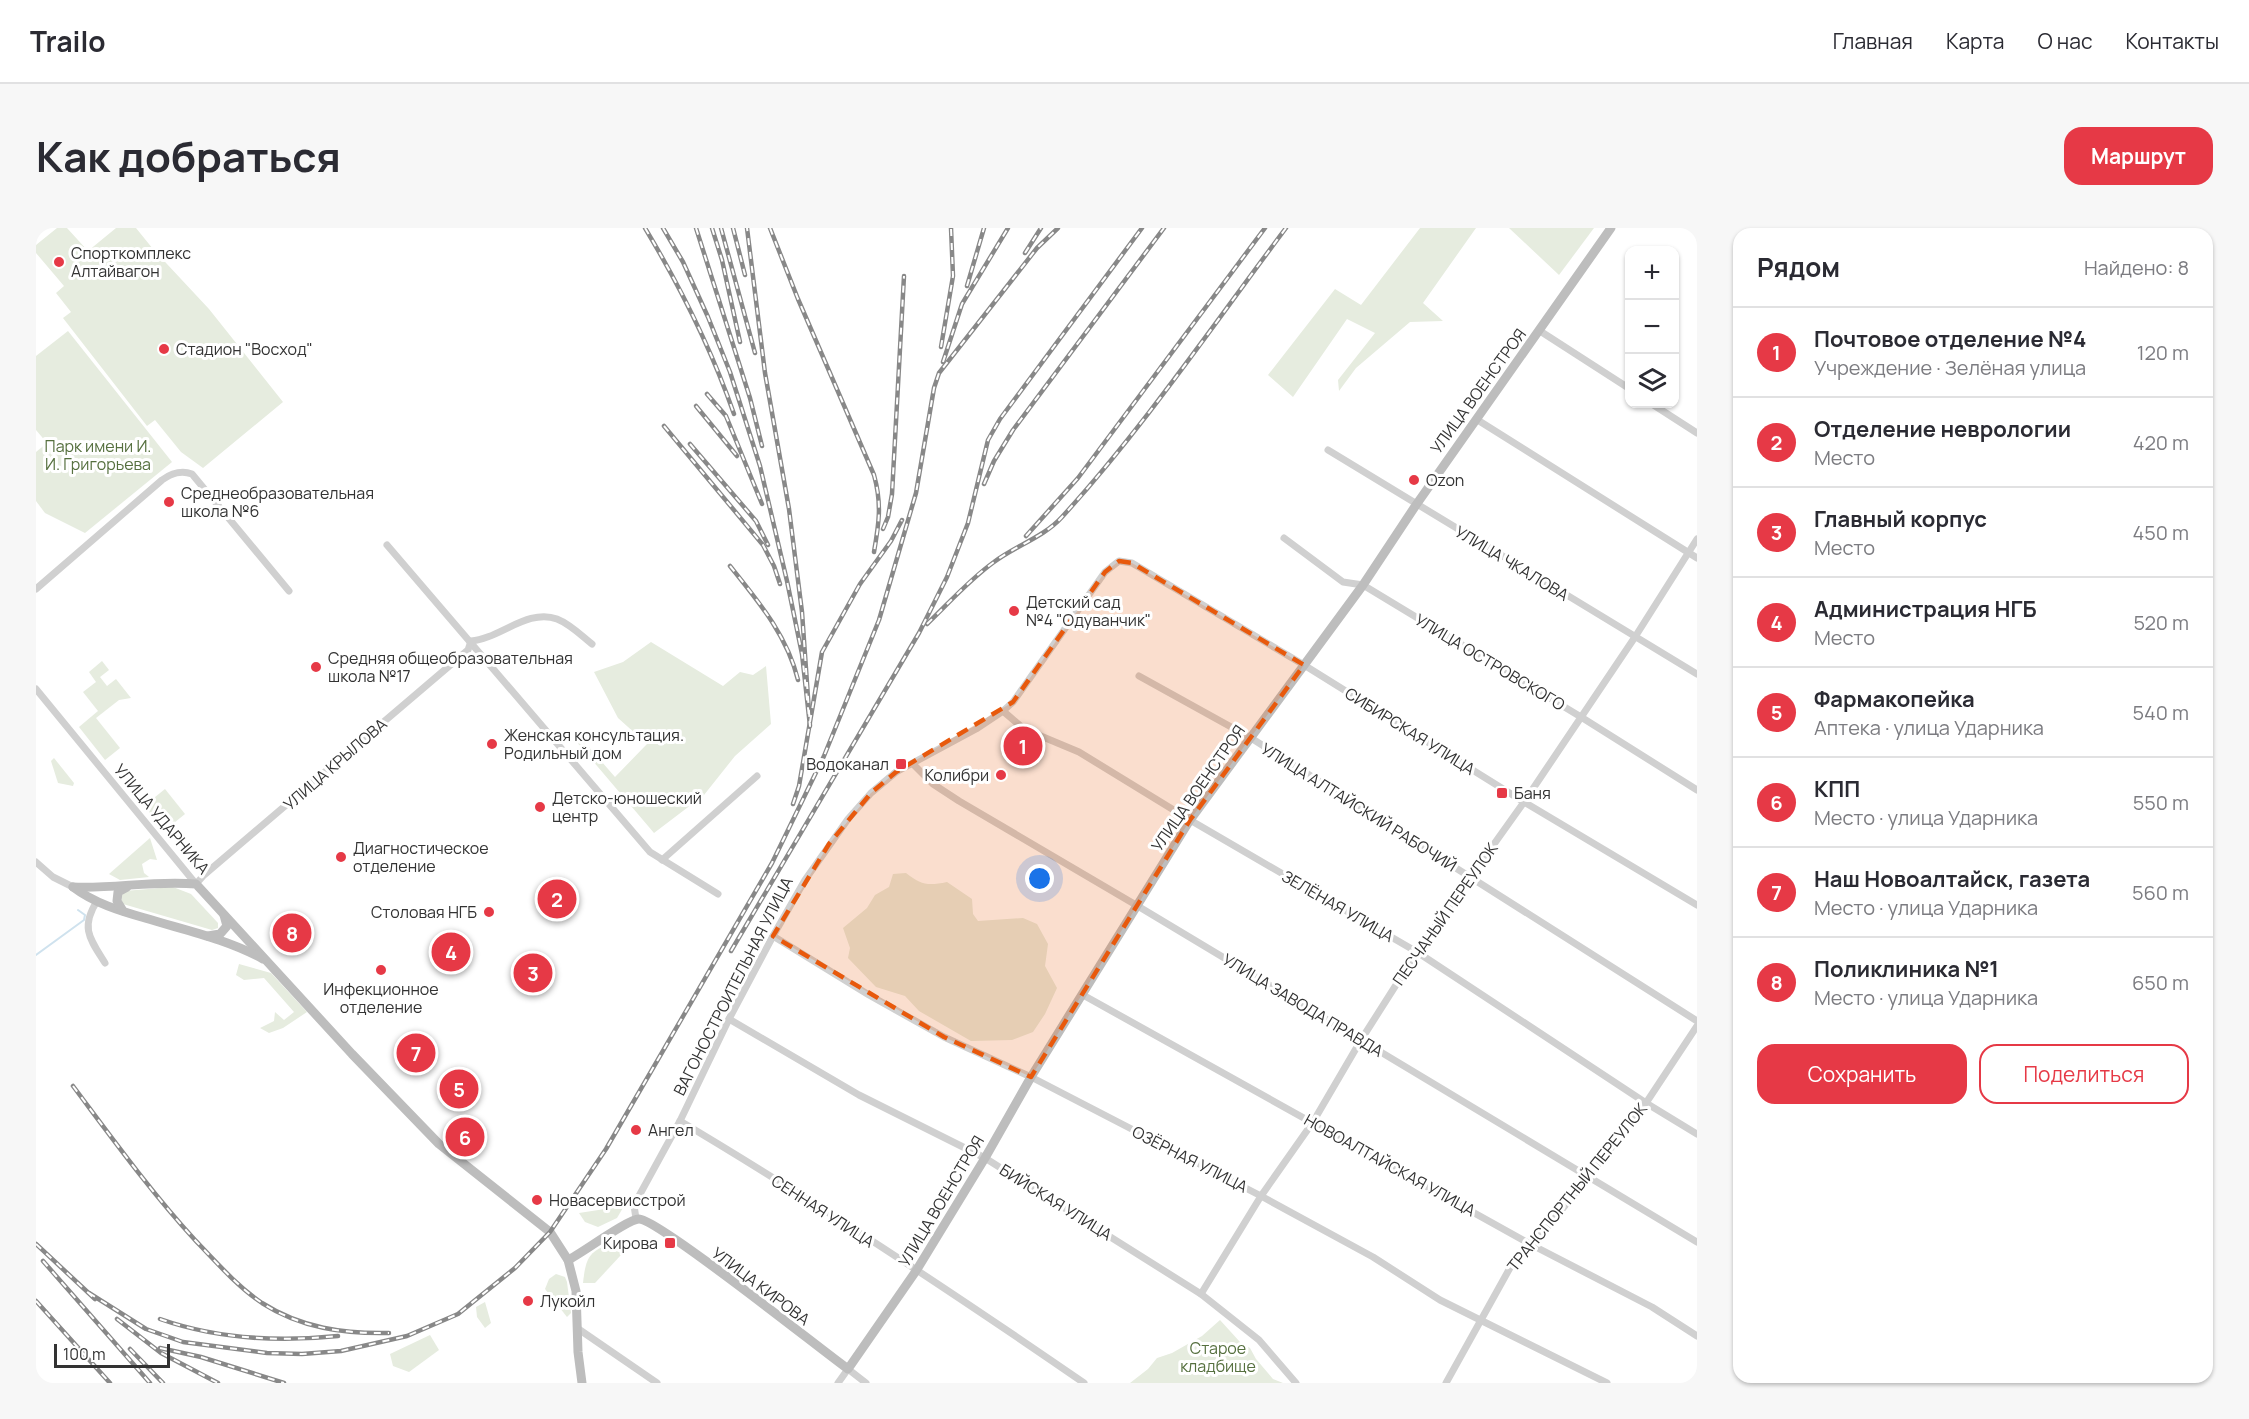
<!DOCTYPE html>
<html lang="ru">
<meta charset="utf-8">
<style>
:root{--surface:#fff;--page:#f7f7f7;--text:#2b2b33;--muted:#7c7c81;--line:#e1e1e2;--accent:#e63946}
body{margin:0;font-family:Manrope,sans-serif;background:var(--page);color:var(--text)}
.controls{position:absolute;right:18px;top:18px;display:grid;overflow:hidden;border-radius:12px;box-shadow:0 2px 4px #0004}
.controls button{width:54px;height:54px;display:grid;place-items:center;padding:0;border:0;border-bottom:2px solid var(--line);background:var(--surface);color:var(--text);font:30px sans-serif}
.scale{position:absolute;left:18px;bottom:15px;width:116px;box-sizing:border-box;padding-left:6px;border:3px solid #333;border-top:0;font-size:16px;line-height:21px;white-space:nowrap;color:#333;-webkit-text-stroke:4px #fff;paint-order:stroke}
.you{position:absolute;left:1004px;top:651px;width:21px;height:21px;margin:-15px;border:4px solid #fff;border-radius:50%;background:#1a73e8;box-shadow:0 0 0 9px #1a73e833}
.badge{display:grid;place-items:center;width:39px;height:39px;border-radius:50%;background:var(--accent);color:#fff;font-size:20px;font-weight:700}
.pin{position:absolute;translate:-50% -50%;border:3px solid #fff;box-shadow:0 2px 6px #0006}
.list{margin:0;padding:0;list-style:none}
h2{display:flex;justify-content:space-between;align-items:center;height:78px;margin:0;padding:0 24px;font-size:26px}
h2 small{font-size:20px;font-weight:400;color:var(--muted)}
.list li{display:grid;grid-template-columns:39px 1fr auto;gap:18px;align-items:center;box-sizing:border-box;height:90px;padding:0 24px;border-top:2px solid var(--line)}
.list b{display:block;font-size:22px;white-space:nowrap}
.list p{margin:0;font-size:20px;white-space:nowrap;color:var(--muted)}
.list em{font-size:20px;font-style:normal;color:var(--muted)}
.actions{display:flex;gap:12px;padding:18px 24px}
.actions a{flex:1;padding:14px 0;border:2px solid var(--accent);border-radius:18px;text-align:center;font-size:21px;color:var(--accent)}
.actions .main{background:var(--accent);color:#fff}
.icon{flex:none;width:33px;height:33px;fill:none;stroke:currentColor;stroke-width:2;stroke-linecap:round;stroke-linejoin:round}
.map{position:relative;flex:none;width:1661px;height:1155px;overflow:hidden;border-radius:18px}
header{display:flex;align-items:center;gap:36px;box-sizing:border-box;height:84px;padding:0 30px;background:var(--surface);border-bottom:2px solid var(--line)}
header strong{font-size:28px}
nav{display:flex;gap:33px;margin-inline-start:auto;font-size:21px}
.intro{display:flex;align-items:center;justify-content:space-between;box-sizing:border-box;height:144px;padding:0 36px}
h1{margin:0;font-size:42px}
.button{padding:15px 27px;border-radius:18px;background:var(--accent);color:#fff;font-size:21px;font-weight:700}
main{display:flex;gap:36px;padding:0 36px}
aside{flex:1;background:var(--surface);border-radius:18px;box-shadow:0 2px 4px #0004}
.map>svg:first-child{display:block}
</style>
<header>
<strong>Trailo</strong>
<nav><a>Главная</a><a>Карта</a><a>О нас</a><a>Контакты</a></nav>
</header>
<div class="intro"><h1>Как добраться</h1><a class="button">Маршрут</a></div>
<main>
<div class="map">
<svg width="1661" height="1155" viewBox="0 0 1661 1155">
<rect width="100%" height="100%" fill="#fff"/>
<!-- green -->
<g fill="#e6ecdf">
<path d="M21 0H31L52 23 80 0H100L117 21 173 81 247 174 167 240 145 224 119 192 111 198 27 90 35 84 20 65 28 58 0 25V17Z"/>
<path d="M1384 0H1440L1387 75 1407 93 1374 94 1320 140 1303 163 1302 152 1339 105 1311 91 1257 169 1232 147 1299 61 1325 77Z"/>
<path d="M1473 0H1558L1523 47Z"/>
<path d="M32 103 136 234 49 305 9 285 0 273V224L11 215 0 202V128Z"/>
<path d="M615 414 687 458 704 444 717 447 730 438 735 496 699 528 668 567 618 605 539 512 545 510 579 549 611 516 582 490 558 444 587 434Z"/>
<path d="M66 433 73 442 64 449 71 458 80 451 95 470 83 472 60 490 84 520 69 532 43 499 62 483 47 464 60 454 53 444Z"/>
<path d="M18 530 38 555 37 558 22 555 15 533Z"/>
<path d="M129 561 149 586 128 603 108 578Z"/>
<path d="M114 610 121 632 114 631 106 636 108 645 113 649 84 652 73 646Z"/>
<path d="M870 645C885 657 892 658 911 654L936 671 937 686 942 693 987 690 1001 696 1012 716 1009 738 1021 760 1009 786 997 804 976 812 935 813 883 783 869 768 840 759 812 730 814 720 807 700 831 680 839 667 853 659 857 646Z"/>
<path d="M137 659 155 666 182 695V700L176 702 87 676 85 669 88 663Z"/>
<path d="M203 736 235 745 271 784 247 800 233 805 224 800 238 793 239 784 248 792 258 784 228 750 208 752 200 747Z"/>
<path d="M588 978 581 990 562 999 549 994 543 985Z"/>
<path d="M579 1014 585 1027 559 1055H547C550 1028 553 1023 579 1014Z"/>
<path d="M520 1046 529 1049 531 1054 535 1085 531 1089 509 1061 513 1051Z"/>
<path d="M449 1074 455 1095 449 1100 441 1089 440 1079Z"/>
<path d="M1184 1092 1204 1114 1214 1120 1220 1131 1237 1151 1247 1155H1094L1112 1141 1121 1130 1136 1125 1166 1108Z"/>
<path d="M394 1107 403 1122 373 1144 357 1138 354 1126Z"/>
</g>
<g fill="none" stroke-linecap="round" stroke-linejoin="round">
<!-- stream -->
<path stroke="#cfe2ee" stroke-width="2" d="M0 727 48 692 49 687 42 682"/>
<!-- street -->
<g stroke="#d0d0d0" stroke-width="7">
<path d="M1504 103 1594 161"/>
<path d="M1616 176 1661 205"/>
<path d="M1440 191 1661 330"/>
<path d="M1292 222 1661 446"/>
<path d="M1248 310 1307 354 1327 357 1545 489 1661 562"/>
<path d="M351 317 614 624 682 666"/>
<path d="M0 361 126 252C136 245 145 242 156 246L253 363"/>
<path d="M1103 448 1215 510 1661 793"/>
<path d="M0 461 160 656 168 647 432 422 435 413C463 411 492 380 521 391 534 396 546 408 556 416"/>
<path d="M967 483 988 501 1043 524 1154 592 1381 724 1610 875 1661 906"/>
<path d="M877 536 897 556 923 573 1100 677 1661 1014"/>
<path d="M626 632 721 548"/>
<path d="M0 634 17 649 37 659"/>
<path d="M61 673C44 700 54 711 69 735"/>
<path d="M737 708 833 767 908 809 995 849 1225 968 1337 1029 1404 1072 1571 1155"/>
<path d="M1047 767 1494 1016 1616 1079 1661 1108"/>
<path d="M693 791 823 867 949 930 1165 1066 1223 1112 1260 1155"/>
<path d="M644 893C782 975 916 1064 1048 1155"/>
<path d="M600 991 598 977 644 893 693 791 737 708 769 652 812 591 835 565 860 544 940 501 967 483 977 474 1069 344 1083 333 1096 335 1268 437 1488 574 1661 677"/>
<path d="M1165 1066 1225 968 1277 894 1325 812 1381 724 1488 574 1599 409 1661 311"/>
<path d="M541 1100 621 1155"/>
<path d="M802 1155 812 1141 830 1155"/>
<path d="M1410 1155 1475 1038 1494 1016 1506 1006 1553 948 1610 875 1661 798"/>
</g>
<!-- secondary -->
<g stroke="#bdbdbd" stroke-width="9">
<path d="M37 659C78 661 119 652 160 656L316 826 403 916 514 1004 532 1032 540 1063 542 1124 546 1155"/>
<path d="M37 659C58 675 84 683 109 690 148 702 191 711 227 731"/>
<path d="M87 683 81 673 82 664 91 659"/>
<path d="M172 708 184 706 191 698 188 687"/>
<path d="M532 1032C546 1025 592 991 603 991 622 991 784 1121 812 1141L880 1043 949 930 995 849 1154 592 1327 357 1380 277 1575 0"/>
</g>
<!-- rail casing -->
<g stroke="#888" stroke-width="4.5">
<g id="rail">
<path d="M609 0C645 60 675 120 698 186"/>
<path d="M627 0 647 34 672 89 694 144 724 238 751 353 766 426 774 498 766 384 753 281 729 145 711 0"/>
<path d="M660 0 714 170 726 218"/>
<path d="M676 0 686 32 704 114"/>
<path d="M685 0 719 125"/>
<path d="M697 0 709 47"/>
<path d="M734 0 762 71 838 247C846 276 843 295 838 324"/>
<path d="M989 25 1005 0"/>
<path d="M931 58 948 0"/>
<path d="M905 119 917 48 915 0"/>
<path d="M907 134 926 76 972 0"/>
<path d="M671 166 690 188 726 276"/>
<path d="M660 178 701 228"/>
<path d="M628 198 727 317 738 338 744 356"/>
<path d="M654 216 720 293 732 317"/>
<path d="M948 256 958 233 977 202 1128 0"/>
<path d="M847 301 852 289 856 266 868 48"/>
<path d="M990 308 1042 250 1229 0"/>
<path d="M694 338C722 373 751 407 762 452"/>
<path d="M891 396C913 375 933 352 958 334 979 318 1008 309 1026 289 1108 199 1177 97 1250 0"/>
<path d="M757 576 763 558 786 424 824 356 855 313 866 292"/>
<path d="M695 723 883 405 911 349 932 295 952 212 964 191 1106 0"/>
<path d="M37 858C76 910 115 964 159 1012 180 1034 201 1058 226 1075 265 1100 308 1106 353 1105"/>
<path d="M0 1016 59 1071"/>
<path d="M7 1033 114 1155"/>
<path d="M53 1065 110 1101 147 1114 231 1125 266 1126 305 1123 371 1108 422 1086 479 1040 514 1004 570 921 736 635 788 528 843 392 880 265 898 160 903 145 1001 20 1022 0"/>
<path d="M0 1073 74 1155"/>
<path d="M81 1091 125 1125 182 1155"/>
<path d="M124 1091C181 1111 243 1114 302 1108"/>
<path d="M124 1120 165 1129 248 1155"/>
<path d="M94 1121 127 1155"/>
</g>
</g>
<!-- rail -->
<use href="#rail" stroke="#fff" stroke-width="2" stroke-dasharray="7" stroke-linecap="butt"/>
</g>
<!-- marked area -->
<path fill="#e8590c" fill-opacity="0.2" stroke="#e8590c" stroke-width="4.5" stroke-dasharray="12 8" stroke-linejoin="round" d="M1083 333 1096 335 1268 437 1154 592 995 849 908 809 737 708 793 616 835 565 860 544 977 474 1069 344Z"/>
<!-- markers -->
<g fill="#e63946" stroke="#fff" stroke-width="2">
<circle cx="23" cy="34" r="6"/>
<circle cx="128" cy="121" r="6"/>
<circle cx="1378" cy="252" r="6"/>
<circle cx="133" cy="274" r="6"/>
<circle cx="978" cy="383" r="6"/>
<circle cx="280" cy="439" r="6"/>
<circle cx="456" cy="516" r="6"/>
<rect x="859" y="530" width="12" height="12" rx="3"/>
<circle cx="965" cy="547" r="6"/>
<rect x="1460" y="559" width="12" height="12" rx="3"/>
<circle cx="504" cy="579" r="6"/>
<circle cx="305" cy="629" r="6"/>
<circle cx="453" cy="684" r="6"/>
<circle cx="345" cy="742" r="6"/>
<circle cx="600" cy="902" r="6"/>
<circle cx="501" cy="972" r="6"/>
<rect x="628" y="1009" width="12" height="12" rx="3"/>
<circle cx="492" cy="1073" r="6"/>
</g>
<g text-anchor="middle" stroke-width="6" stroke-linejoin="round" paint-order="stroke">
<!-- poi labels -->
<g font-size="16" fill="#333" stroke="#fff" text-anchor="start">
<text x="35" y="31">Спорткомплекс<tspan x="35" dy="18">Алтайвагон</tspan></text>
<text x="140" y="127">Стадион "Восход"</text>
<text x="1390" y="258">Ozon</text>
<text x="145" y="271">Среднеобразовательная<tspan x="145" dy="18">школа №6</tspan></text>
<text x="990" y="380">Детский сад<tspan x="990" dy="18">№4 "Одуванчик"</tspan></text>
<text x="292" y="436">Средняя общеобразовательная<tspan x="292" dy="18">школа №17</tspan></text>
<text x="468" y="513">Женская консультация.<tspan x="468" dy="18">Родильный дом</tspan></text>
<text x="853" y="542" text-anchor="end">Водоканал</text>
<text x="953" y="553" text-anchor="end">Колибри</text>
<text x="1478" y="571">Баня</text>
<text x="516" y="576">Детско-юношеский<tspan x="516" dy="18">центр</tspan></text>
<text x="317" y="626">Диагностическое<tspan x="317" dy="18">отделение</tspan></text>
<text x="441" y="690" text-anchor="end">Столовая НГБ</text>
<text x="345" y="767" text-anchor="middle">Инфекционное<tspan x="345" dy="18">отделение</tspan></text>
<text x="612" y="908">Ангел</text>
<text x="513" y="978">Новасервисстрой</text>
<text x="622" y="1021" text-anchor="end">Кирова</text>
<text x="504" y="1079">Лукойл</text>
</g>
<!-- street labels -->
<g font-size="16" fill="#333" stroke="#fff">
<text transform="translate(1442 163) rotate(-54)" y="6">УЛИЦА ВОЕНСТРОЯ</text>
<text transform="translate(1476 335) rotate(31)" y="6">УЛИЦА ЧКАЛОВА</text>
<text transform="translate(1454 434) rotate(31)" y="6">УЛИЦА ОСТРОВСКОГО</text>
<text transform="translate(1374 503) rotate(32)" y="6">СИБИРСКАЯ УЛИЦА</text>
<text transform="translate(299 536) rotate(-41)" y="6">УЛИЦА КРЫЛОВА</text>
<text transform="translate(1162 560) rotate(-55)" y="6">УЛИЦА ВОЕНСТРОЯ</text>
<text transform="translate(1323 579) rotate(32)" y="6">УЛИЦА АЛТАЙСКИЙ РАБОЧИЙ</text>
<text transform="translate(126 591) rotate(50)" y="6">УЛИЦА УДАРНИКА</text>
<text transform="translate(1302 678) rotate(30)" y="6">ЗЕЛЁНАЯ УЛИЦА</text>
<text transform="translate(1409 686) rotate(-55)" y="6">ПЕСЧАНЫЙ ПЕРЕУЛОК</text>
<text transform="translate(697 758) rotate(-63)" y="6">ВАГОНОСТРОИТЕЛЬНАЯ УЛИЦА</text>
<text transform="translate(1267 777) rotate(31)" y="6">УЛИЦА ЗАВОДА ПРАВДА</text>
<text transform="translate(1154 931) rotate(27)" y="6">ОЗЁРНАЯ УЛИЦА</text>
<text transform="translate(1354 937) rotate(29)" y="6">НОВОАЛТАЙСКАЯ УЛИЦА</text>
<text transform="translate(1541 959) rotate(-51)" y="6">ТРАНСПОРТНЫЙ ПЕРЕУЛОК</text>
<text transform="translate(905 973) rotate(-59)" y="6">УЛИЦА ВОЕНСТРОЯ</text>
<text transform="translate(1020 974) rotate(32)" y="6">БИЙСКАЯ УЛИЦА</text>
<text transform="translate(787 983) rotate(33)" y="6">СЕННАЯ УЛИЦА</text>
<text transform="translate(725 1058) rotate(37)" y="6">УЛИЦА КИРОВА</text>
</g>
<!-- park labels -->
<g font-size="16" fill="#56703f" stroke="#fff">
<text x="62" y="224">Парк имени И.<tspan x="62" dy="18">И. Григорьева</tspan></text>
<text x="1182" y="1126">Старое<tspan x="1182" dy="18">кладбище</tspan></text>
</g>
</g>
</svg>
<div class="controls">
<button>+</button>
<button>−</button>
<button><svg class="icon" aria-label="layers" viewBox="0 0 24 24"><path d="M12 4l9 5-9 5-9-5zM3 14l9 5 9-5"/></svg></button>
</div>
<div class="scale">100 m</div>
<div class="you"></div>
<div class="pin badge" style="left:987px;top:518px">1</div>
<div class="pin badge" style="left:521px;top:671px">2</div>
<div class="pin badge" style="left:497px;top:745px">3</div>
<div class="pin badge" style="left:415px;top:724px">4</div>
<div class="pin badge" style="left:423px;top:861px">5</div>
<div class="pin badge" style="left:429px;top:909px">6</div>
<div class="pin badge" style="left:380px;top:825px">7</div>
<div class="pin badge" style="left:256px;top:705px">8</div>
</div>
<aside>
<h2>Рядом<small>Найдено: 8</small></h2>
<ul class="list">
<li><span class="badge">1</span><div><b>Почтовое отделение №4</b><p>Учреждение · Зелёная улица</p></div><em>120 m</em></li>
<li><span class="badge">2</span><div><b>Отделение неврологии</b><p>Место</p></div><em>420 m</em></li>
<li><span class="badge">3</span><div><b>Главный корпус</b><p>Место</p></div><em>450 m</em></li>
<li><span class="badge">4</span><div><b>Администрация НГБ</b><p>Место</p></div><em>520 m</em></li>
<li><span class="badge">5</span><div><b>Фармакопейка</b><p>Аптека · улица Ударника</p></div><em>540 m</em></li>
<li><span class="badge">6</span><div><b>КПП</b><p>Место · улица Ударника</p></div><em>550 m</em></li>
<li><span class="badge">7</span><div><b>Наш Новоалтайск, газета</b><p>Место · улица Ударника</p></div><em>560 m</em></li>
<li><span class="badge">8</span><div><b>Поликлиника №1</b><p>Место · улица Ударника</p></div><em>650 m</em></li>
</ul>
<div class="actions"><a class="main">Сохранить</a><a>Поделиться</a></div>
</aside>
</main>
